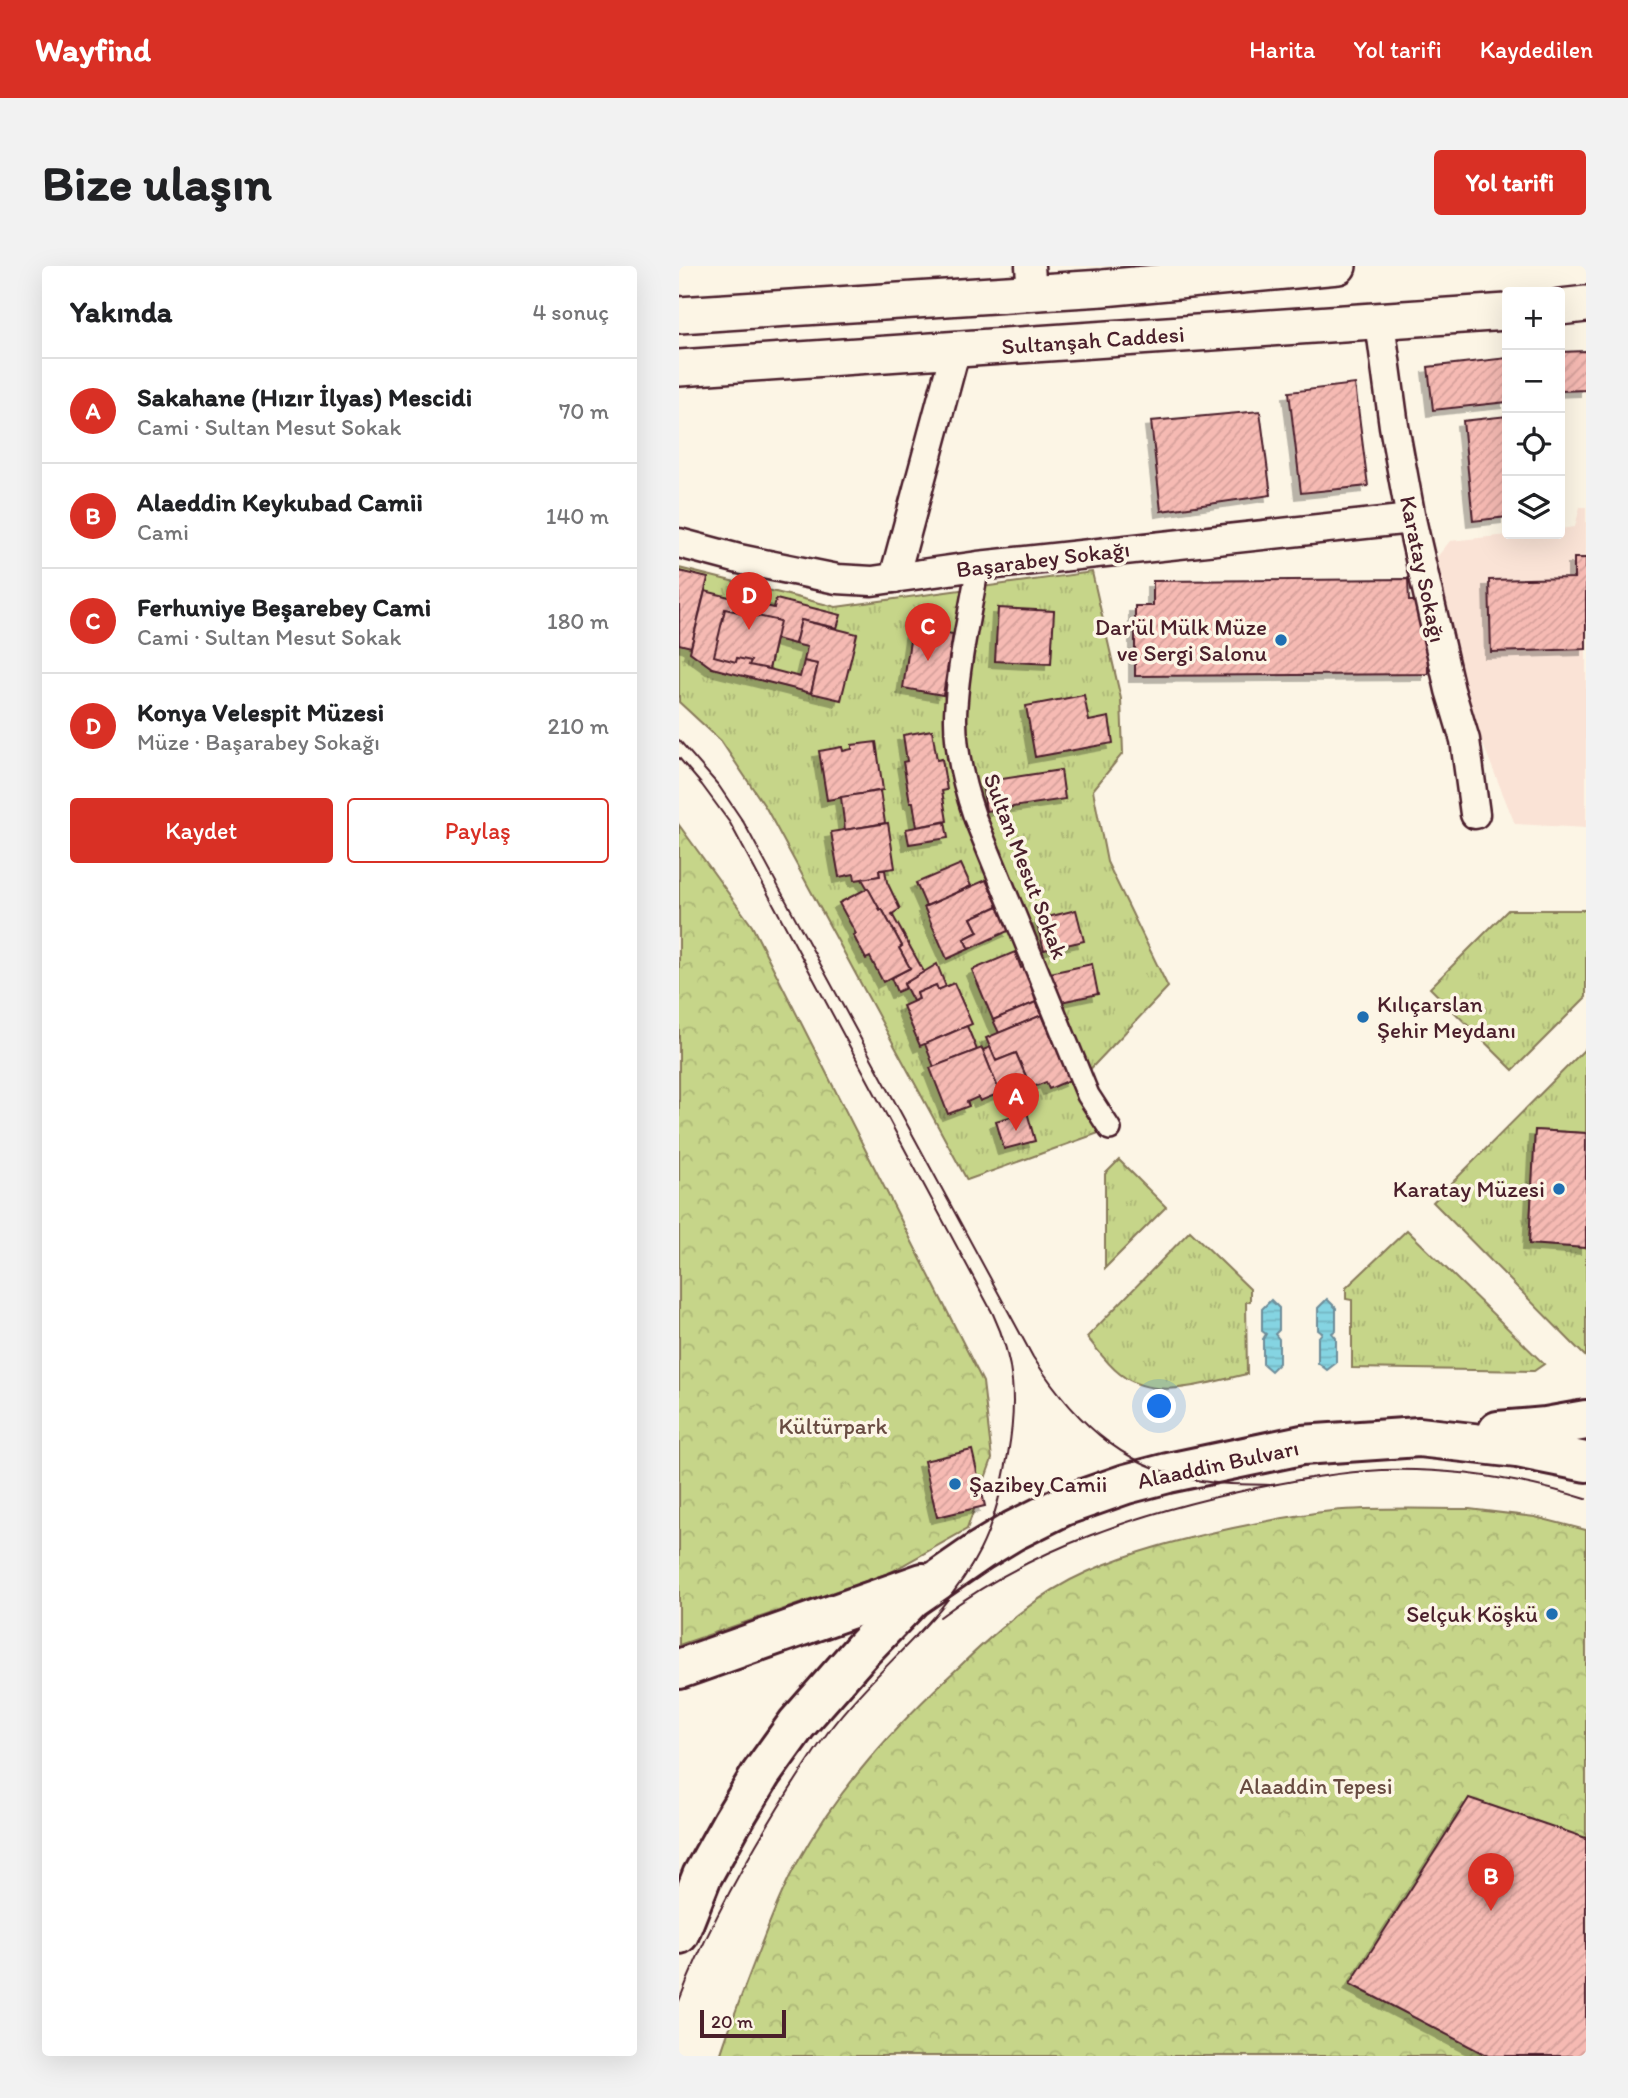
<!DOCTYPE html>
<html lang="tr">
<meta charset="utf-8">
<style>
:root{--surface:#fff;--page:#f2f2f2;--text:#202124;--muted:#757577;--line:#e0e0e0;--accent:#d93025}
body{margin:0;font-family:Itim,sans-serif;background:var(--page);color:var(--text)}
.controls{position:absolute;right:21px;top:21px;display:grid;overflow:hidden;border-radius:7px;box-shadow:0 7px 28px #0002}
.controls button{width:63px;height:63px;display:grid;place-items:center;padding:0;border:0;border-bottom:2px solid var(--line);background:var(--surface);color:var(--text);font:35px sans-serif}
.scale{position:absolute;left:21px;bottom:18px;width:86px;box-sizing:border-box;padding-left:7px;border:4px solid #4a1f2b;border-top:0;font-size:19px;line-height:24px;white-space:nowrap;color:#4a1f2b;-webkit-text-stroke:5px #fcf5e5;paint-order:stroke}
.you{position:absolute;left:481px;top:1141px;width:24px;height:24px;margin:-18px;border:5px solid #fff;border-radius:50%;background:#1a73e8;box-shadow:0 0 0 10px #1a73e833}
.badge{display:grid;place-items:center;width:46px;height:46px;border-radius:50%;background:var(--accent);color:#fff;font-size:23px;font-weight:700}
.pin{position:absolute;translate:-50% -58px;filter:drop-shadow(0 2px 4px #0008)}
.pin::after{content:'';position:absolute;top:37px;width:24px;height:21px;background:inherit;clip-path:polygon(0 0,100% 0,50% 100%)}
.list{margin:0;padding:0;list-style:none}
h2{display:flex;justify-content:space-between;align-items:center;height:91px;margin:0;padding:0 28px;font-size:30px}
h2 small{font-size:23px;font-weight:400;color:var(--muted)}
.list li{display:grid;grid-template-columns:46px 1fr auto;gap:21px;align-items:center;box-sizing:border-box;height:105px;padding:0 28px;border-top:2px solid var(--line)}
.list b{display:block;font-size:26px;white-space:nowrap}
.list p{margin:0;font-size:23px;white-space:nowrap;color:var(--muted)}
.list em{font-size:23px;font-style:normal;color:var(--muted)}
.actions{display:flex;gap:14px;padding:21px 28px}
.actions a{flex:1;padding:16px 0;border:2px solid var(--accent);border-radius:7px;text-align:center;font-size:24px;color:var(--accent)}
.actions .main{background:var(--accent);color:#fff}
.icon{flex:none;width:38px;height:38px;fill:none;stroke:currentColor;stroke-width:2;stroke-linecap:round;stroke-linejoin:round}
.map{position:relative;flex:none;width:907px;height:1790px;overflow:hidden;border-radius:7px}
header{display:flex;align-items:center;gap:42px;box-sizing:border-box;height:98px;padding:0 35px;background:var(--accent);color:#fff}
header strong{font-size:33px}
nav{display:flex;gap:38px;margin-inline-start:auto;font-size:24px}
.intro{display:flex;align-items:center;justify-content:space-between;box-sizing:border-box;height:168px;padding:0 42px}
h1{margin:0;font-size:49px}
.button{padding:18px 32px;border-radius:7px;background:var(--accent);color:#fff;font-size:24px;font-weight:700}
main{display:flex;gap:42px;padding:0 42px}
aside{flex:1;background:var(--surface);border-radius:7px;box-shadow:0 7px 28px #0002}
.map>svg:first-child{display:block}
</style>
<header>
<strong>Wayfind</strong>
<nav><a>Harita</a><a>Yol tarifi</a><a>Kaydedilen</a></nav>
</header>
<div class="intro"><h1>Bize ulaşın</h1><a class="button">Yol tarifi</a></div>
<main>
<aside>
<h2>Yakında<small>4 sonuç</small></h2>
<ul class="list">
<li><span class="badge">A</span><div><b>Sakahane (Hızır İlyas) Mescidi</b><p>Cami · Sultan Mesut Sokak</p></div><em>70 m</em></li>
<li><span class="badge">B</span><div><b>Alaeddin Keykubad Camii</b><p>Cami</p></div><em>140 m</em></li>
<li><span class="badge">C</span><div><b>Ferhuniye Beşarebey Cami</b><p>Cami · Sultan Mesut Sokak</p></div><em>180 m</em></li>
<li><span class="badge">D</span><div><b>Konya Velespit Müzesi</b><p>Müze · Başarabey Sokağı</p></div><em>210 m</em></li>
</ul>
<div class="actions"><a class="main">Kaydet</a><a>Paylaş</a></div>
</aside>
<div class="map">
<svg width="907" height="1790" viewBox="0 0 907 1790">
<defs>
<pattern id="grass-tufts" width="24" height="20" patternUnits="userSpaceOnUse" patternTransform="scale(1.75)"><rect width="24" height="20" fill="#c6d589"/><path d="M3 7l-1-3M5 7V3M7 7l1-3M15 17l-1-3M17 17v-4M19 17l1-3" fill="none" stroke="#acb676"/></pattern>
<pattern id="forest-crowns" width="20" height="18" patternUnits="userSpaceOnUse" patternTransform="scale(1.75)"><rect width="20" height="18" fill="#c6d589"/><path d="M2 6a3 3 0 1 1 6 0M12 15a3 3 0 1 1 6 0" fill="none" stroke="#acb676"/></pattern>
<pattern id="water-rules" width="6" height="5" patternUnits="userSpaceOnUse" patternTransform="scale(1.75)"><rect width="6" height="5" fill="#85d4e2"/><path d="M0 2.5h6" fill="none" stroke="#74b6c2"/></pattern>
<pattern id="building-hatch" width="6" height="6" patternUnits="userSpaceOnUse" patternTransform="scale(1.75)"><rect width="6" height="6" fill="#f6bab3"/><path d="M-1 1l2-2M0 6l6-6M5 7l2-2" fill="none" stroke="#d49f9a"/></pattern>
<filter id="shadow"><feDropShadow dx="-6" dy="6" stdDeviation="0" flood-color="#0004"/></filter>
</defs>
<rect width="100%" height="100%" fill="#fcf5e5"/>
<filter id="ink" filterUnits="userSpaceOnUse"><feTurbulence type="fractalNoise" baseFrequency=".0143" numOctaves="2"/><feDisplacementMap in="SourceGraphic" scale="14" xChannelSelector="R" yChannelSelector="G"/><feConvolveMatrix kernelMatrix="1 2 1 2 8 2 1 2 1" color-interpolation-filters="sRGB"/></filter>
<g filter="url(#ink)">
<!-- built -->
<path fill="#fae3d6" d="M901 241H907V562L836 558 789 441 758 291 771 275 839 268H881V263L896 261Z"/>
<!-- grass -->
<g fill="url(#grass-tufts)" stroke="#887a5a" stroke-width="2">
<path d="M0 302 157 341 413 306 442 433 444 487 414 524 428 596 489 721 402 813 431 863 288 914 87 542 42 475 0 436Z"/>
<path d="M829 644H907V731L834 804 751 722Z"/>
<path d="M907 782V867L856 864 850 978 907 982V1091L754 936Z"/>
<path d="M440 894 487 941 426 1002V908Z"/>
<path d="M728 964 865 1098 855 1105 673 1102V1034L667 1033V1022Z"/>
<path d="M511 965 571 1023V1035L567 1036 568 1108C527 1117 477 1136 441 1108 428 1098 418 1083 408 1071Z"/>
</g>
<!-- forest -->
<g fill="url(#forest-crowns)" stroke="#887a5a" stroke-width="2">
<path d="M0 559 73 660 304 1116 313 1193 288 1263 210 1307 0 1379Z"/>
<path d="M790 1243 856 1251 907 1264V1790H41C53 1753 67 1717 81 1681 92 1653 102 1625 117 1599 159 1522 217 1459 281 1400 318 1364 360 1327 408 1306 454 1285 504 1273 554 1262 587 1255 620 1248 653 1245 698 1241 745 1243 790 1243Z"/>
</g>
<!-- water -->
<g fill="url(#water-rules)" stroke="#6d8c99" stroke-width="2">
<path d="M648 1033 657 1042V1064L653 1067 657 1072V1097L648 1104 639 1097V1072L643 1067 639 1064V1042Z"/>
<path d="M592 1034 600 1042V1064L596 1068 600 1073V1097L592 1105 584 1098V1073L587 1068 583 1065V1043Z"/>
</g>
<!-- building -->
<g fill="url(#building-hatch)" stroke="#4a1f2b" stroke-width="2" filter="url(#shadow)">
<path d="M907 85V124L881 125V86Z"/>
<path d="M828 92V136L754 144 749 101Z"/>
<path d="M676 118 689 220 622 227 610 126Z"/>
<path d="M581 145 592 229 482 245 472 155Z"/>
<path d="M828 150V251L794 255 784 155Z"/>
<path d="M895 292H907V383L812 386 810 314 895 312Z"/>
<path d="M0 305 29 312 12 381 0 378Z"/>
<path d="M729 313 730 335H748L749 408 456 410V340H474V315Z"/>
<path d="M26 325 95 342 97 333 162 349 158 362 122 354 116 378 97 373 90 403 121 411 125 395 139 398 132 427 33 402 11 386Z"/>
<path d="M319 342 375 345 372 398 316 395Z"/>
<path d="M46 343 101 355 90 403 70 399 72 395 58 392 57 396 35 390Z"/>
<path d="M122 354 178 368 162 434 132 427 139 398 125 395 128 381 116 378Z"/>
<path d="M233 361 274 368 264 429 224 422Z"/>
<path d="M405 429 410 455 430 451 434 477 356 491 347 440Z"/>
<path d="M253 464 258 494 263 493 268 524 263 525 268 555 238 561 234 536H231L224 496 228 495 224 469Z"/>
<path d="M197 476 204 524 148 534 140 485 163 481 164 485 173 483V479Z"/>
<path d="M382 504 386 533 307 545 303 516Z"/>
<path d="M201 525 206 557 166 564 162 531Z"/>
<path d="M266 556 269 572 230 578 227 563Z"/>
<path d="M209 557 216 602 200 604 201 610 183 613 176 614 175 608 160 611 152 566Z"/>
<path d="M282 598 292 620 247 640 237 617Z"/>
<path d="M200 604H206L208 616 221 643 213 648 245 706 225 718 227 722 218 726 212 712 231 702 220 682 223 680 203 643 201 644 183 613 201 610Z"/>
<path d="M307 614 319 640 292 652 299 666 285 673 290 683 268 693 245 641Z"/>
<path d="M189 622 201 644 203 643 223 680 220 682 231 702 204 716 191 691 187 693 174 669 177 668 160 637Z"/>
<path d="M319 640 331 664 290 683 285 673 299 666 292 652Z"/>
<path d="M397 644 405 675 365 684 357 654Z"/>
<path d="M336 686 342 702 347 700 356 723 353 724 357 736 314 754 293 704Z"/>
<path d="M258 698 267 721 259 724 257 719 238 727 240 733 234 735 225 718Z"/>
<path d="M413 698 419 728 377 737 371 707Z"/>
<path d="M275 717 293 758 241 780 224 740 240 733 238 727 257 719 259 724Z"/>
<path d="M357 736 363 749 320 767 314 754Z"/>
<path d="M363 749 391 814 370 823 367 816 352 822 337 787 317 795 307 772Z"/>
<path d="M288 760 298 784 255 801 246 778Z"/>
<path d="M311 781 317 795 337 787 348 813 320 825 304 784Z"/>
<path d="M303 782 321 827 301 835 299 831 288 836 290 840 269 848 251 802Z"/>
<path d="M348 846 356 875 325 883 317 855Z"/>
<path d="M856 864 907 867V982L850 978Z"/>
<path d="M293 1184 306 1240 258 1251 245 1195Z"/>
<path d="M790 1532 907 1572V1790H809L671 1718Z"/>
</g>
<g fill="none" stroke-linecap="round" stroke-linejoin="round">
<!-- pedestrian casing -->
<g stroke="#4a1f2b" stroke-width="26">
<path id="pedestrian" d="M299 300C291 346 280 393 277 440 274 477 284 517 296 552L409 829 431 863"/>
</g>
<!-- minor casing -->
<g stroke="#4a1f2b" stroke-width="33">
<g id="minor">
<path d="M351 0 353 26"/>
<path d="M701 56 715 160 732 253 771 424 786 474 796 548"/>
<path d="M0 277 60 293 158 313 193 315 299 300 732 253"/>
<path d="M215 312 277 82"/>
</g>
</g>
<!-- tertiary casing -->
<g stroke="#4a1f2b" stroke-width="40">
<g id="tertiary">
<path d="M881 41 907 38"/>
<path d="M0 49 424 22 659 0"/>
<path d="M0 102 828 46"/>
</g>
</g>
<!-- primary casing -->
<g stroke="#4a1f2b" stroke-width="44">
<g id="primary">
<path d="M819 1165 867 1161 907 1154"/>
<path d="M0 1403 244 1317"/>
<path d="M0 1668 23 1610 53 1556 82 1508 118 1458 185 1382 233 1332 301 1285 334 1265 384 1240 447 1218 489 1207 623 1179 740 1171 838 1182 907 1196"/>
</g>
</g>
<!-- pedestrian -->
<use href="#pedestrian" stroke="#fcf5e5" stroke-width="21"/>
<!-- minor -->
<use href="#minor" stroke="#fcf5e5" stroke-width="28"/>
<!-- tertiary -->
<use href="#tertiary" stroke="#fcf5e5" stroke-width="35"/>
<!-- primary -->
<use href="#primary" stroke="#fcf5e5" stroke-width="38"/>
<!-- tram -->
<g stroke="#4a1f2b" stroke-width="2">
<path d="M0 474 40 520 65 557 354 1091C399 1161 451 1208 537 1217 556 1219 576 1218 595 1219"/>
<path d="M0 492 23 519 51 557 314 1048C336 1095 338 1137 329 1188 323 1221 316 1254 301 1284 266 1354 198 1401 152 1462 133 1488 116 1515 99 1542 61 1604 26 1667 0 1735"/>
<path d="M261 1351C354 1281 464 1246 577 1222 619 1214 660 1206 703 1204 771 1202 842 1213 907 1233"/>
</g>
</g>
</g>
<!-- markers -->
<g fill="#1f6fb2" stroke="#fcf5e5" stroke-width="2.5">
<circle cx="602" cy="374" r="7"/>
<circle cx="684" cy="751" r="7"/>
<circle cx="880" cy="923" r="7"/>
<circle cx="276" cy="1218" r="7"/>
<circle cx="873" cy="1348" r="7"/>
</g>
<g text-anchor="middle" stroke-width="7" stroke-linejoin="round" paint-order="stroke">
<!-- street labels -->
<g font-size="23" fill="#4a1f2b" stroke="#fcf5e5">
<text transform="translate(414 74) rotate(-4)" y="8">Sultanşah Caddesi</text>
<text transform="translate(364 293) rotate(-7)" y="8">Başarabey Sokağı</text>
<text transform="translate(744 303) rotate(78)" y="8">Karatay Sokağı</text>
<text transform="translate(347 600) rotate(69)" y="8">Sultan Mesut Sokak</text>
<text transform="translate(539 1198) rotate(-12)" y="8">Alaaddin Bulvarı</text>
</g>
<!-- poi labels -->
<g font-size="23" fill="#4a1f2b" stroke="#fcf5e5" text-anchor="end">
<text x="588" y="369">Dar'ül Mülk Müze<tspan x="588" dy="26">ve Sergi Salonu</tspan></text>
<text x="698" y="746" text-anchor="start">Kılıçarslan<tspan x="698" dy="26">Şehir Meydanı</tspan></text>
<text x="866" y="931">Karatay Müzesi</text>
<text x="290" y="1226" text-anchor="start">Şazibey Camii</text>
<text x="859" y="1356">Selçuk Köşkü</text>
</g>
<!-- park labels -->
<g font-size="23" fill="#694c42" stroke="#fcf5e5">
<text x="154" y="1168">Kültürpark</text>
<text x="637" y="1528">Alaaddin Tepesi</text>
</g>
</g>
</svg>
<div class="controls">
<button>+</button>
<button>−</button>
<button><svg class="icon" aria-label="locate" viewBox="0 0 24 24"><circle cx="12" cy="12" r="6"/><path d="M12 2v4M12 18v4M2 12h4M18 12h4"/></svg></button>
<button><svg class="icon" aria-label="layers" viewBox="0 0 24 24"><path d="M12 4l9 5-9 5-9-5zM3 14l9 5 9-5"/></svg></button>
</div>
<div class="scale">20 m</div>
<div class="you"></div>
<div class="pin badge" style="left:337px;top:865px">A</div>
<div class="pin badge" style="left:812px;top:1645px">B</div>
<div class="pin badge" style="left:249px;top:395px">C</div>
<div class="pin badge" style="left:70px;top:364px">D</div>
</div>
</main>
